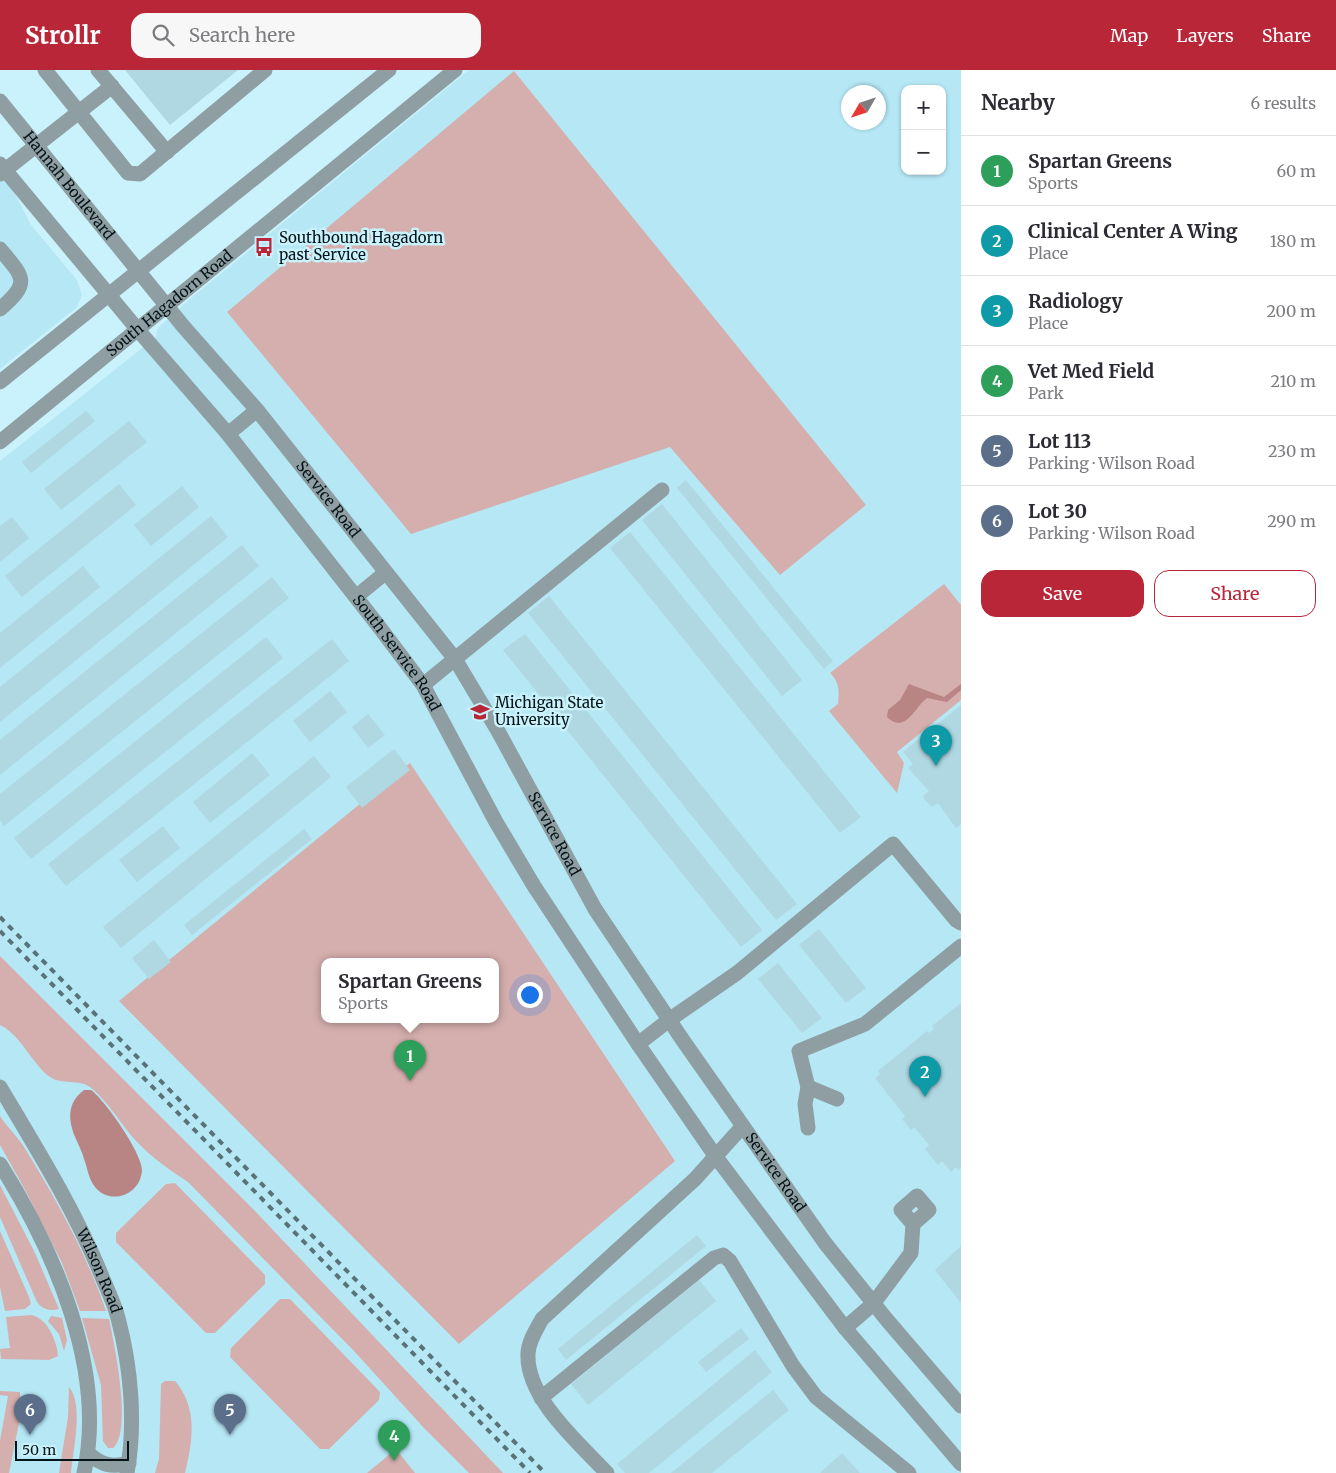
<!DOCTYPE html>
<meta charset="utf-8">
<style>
:root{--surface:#fff;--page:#f7f7f7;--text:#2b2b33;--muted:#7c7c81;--line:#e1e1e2;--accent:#b82638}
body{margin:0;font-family:Merriweather,serif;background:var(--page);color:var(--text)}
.controls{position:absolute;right:15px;top:15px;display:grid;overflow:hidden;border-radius:10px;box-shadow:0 1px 4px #0004}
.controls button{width:45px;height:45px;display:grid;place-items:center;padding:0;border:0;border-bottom:1px solid var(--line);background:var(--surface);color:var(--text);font:25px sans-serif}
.compass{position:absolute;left:841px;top:15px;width:45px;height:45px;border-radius:50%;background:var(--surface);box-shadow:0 1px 4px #0004;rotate:231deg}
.scale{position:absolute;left:15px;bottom:12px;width:114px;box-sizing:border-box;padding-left:5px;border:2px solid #051418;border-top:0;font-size:14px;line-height:18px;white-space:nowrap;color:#051418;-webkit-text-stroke:4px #c9f2fc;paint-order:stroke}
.you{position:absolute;left:529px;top:924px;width:18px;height:18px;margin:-12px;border:4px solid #fff;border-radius:50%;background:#1a73e8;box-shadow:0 0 0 8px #1a73e833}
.badge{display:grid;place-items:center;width:32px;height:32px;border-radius:50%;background:var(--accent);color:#fff;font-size:16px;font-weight:700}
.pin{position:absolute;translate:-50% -41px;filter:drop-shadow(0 1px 2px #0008)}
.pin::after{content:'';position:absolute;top:26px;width:18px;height:15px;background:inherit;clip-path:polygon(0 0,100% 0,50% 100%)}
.popup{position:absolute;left:321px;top:888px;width:178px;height:65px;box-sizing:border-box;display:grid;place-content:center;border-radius:10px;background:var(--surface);filter:drop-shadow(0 1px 4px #0005);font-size:16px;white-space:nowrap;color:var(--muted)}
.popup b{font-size:19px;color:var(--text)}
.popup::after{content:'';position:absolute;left:50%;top:100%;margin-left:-10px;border:10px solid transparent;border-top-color:var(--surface)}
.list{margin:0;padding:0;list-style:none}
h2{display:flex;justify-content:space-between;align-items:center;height:65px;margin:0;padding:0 20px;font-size:21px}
h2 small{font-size:16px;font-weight:400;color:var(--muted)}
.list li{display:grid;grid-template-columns:32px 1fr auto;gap:15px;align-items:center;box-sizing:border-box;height:70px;padding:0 20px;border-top:1px solid var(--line)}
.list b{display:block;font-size:19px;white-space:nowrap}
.list p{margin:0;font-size:16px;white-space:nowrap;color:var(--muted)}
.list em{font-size:16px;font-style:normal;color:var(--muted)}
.actions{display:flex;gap:10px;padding:15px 20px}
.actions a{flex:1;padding:11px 0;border:1px solid var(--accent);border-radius:15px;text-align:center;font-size:18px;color:var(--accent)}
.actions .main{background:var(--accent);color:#fff}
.icon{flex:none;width:28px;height:28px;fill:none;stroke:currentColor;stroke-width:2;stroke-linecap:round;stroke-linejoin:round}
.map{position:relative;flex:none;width:961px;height:1403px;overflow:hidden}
header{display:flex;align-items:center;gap:30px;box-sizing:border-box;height:70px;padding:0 25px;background:var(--accent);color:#fff}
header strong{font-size:24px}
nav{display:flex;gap:28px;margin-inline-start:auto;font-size:18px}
.search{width:350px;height:45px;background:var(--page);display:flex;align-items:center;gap:12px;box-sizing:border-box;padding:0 18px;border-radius:15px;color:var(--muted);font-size:19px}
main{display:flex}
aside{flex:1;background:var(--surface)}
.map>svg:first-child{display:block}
</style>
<header>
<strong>Strollr</strong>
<div class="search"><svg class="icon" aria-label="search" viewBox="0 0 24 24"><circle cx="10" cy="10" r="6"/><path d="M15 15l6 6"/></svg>Search here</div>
<nav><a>Map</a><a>Layers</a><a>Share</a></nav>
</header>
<main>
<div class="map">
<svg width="961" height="1403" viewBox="0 0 961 1403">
<rect width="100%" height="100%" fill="#c9f2fc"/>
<!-- built -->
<g fill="#b5e7f4" fill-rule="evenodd">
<path d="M469 0H961V1403H0V391L156 267 158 258 190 229ZM905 19H942V101H905ZM848 22H878V52H848ZM325 892H495V950H325Z"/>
<path d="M0 105 15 124 31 155 77 210 82 225 77 237 0 299Z"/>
</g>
<!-- green -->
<g fill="#d5afae" fill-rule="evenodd">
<path d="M514 1 866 435 780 505 670 377 411 464 227 242Z"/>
<path d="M944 514 961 535V630L897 682 904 693 897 723 829 641 838 634C839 621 840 613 830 603Z"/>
<path d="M410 693 675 1091 459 1274 119 931ZM325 892H495V950H325Z"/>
<path d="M0 886 254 1140 503 1403H469L424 1358 354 1281 188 1112C170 1100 152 1088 137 1072 120 1054 110 1033 90 1017 80 1009 61 1015 50 1007 32 994 21 965 0 955Z"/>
<path d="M0 1046C7 1057 17 1066 24 1077 54 1125 88 1187 106 1241H80L62 1193 23 1116 0 1075Z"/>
<path d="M175 1113 265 1205V1214L215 1263H206L116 1172V1163L166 1114Z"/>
<path d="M0 1115 35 1183 59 1239C50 1241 43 1240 37 1232L0 1147Z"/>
<path d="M0 1161 29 1227 31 1234 25 1239 5 1241 0 1217Z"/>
<path d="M280 1229H290L380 1322 379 1330 329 1379H320L230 1287 231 1278Z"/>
<path d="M31 1245C48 1248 57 1272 58 1286L49 1290 1 1289 0 1279 10 1278 6 1247Z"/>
<path d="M51 1246 62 1248 67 1270 64 1281 59 1264 48 1251Z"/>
<path d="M82 1248 109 1249C114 1272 133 1363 113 1378H108L103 1371 101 1315Z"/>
<path d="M165 1311H175C198 1338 193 1370 185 1403H155L159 1389 161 1314Z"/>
<path d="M69 1317C84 1335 73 1381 71 1403H59L68 1347Z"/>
<path d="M0 1321 20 1322V1348L9 1403H0V1371L8 1326 0 1325Z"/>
<path d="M396 1379 415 1403H367Z"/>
</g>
<!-- water -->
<g fill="#b98584">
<path d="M909 614 944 627 961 614V620L947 632 927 628C915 637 905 665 887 647L888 640 900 630Z"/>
<path d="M84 1020H91C105 1030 142 1083 142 1100 141 1125 110 1136 95 1117 88 1108 88 1099 84 1089 82 1081 78 1074 75 1067 68 1049 67 1033 84 1020Z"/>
</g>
<!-- building -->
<g fill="#b0d8e2">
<path d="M125 0H238L170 55Z"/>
<path d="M86 341 95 351 31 403 22 392Z"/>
<path d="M129 351 147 372 61 440 44 419Z"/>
<path d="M686 410 833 591 824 599 677 418Z"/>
<path d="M119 414 136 435 22 527 5 506Z"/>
<path d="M182 416 199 437 151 476 134 455Z"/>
<path d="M662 434 802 610 782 626 642 450Z"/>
<path d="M211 446 228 467 0 652V617Z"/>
<path d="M12 447 29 468 0 492V456Z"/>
<path d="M630 462 861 747 840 763 610 478Z"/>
<path d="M242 475 259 496 0 705V670Z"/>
<path d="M83 496 100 517 0 598V563Z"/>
<path d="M272 507 289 528 4 756 0 750V724Z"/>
<path d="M549 526 797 834 776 850 528 543Z"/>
<path d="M525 564 762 860 741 877 503 580Z"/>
<path d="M266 567 283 588 31 789 14 768Z"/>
<path d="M332 569 349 591 66 816 48 794Z"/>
<path d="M330 621 347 642 310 672 293 651Z"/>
<path d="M961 635V754L956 758 938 733 932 737 924 729 923 726 929 721 908 698 913 694 903 682Z"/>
<path d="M368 644 385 665 368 678 352 657Z"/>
<path d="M394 679 410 700 362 738 346 717Z"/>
<path d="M252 683 270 705 210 753 193 732Z"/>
<path d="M314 686 331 707 121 878 103 857Z"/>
<path d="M163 756 180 778 137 812 119 790Z"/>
<path d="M304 759 312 769 192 865 184 855Z"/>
<path d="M819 859 866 918 846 933 799 875Z"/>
<path d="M154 870 171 892 149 909 132 888Z"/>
<path d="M778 893 822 948 802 963 758 909Z"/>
<path d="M961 933V1098L958 1100 956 1097 951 1102 942 1091 938 1095 925 1079 929 1075 914 1057 911 1060 902 1049 905 1046 875 1008 880 1004 878 1001 927 961 929 963 934 959 932 956Z"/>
<path d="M697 1165 706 1176 566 1290 558 1279Z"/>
<path d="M961 1176V1233L935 1200Z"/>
<path d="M699 1210 716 1231 588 1335 571 1314Z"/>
<path d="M741 1258 749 1269 706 1302 698 1292Z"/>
<path d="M755 1280 772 1302 649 1403H625L617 1394Z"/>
<path d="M773 1320 789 1340 712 1403H671Z"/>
<path d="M842 1383 860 1403H820Z"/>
</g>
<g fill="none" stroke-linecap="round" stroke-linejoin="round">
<!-- minor -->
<g stroke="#8e9ea2" stroke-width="15">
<path d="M45 0 128 103 140 104 265 0"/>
<path d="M98 0 167 82"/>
<path id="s1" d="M0 31 183 256 257 340 455 589 498 661 595 839 682 969 825 1173 887 1250 961 1336"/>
<path id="s2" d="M0 94 138 260 228 364 377 554 423 615 496 752 534 816 638 974 716 1087 845 1258 961 1394"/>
<path d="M0 104 112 16"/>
<path d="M0 179C23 207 32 212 0 239"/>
<path d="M0 312 389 0"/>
<path d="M228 364 257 340"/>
<path id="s3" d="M0 372 455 0"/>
<path d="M357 526 385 503"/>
<path d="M423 615 662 420"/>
<path d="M638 974 669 950 737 903 893 774 956 850 961 853"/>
<path id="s4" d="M0 1017C37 1079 76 1142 103 1209 108 1221 115 1235 118 1248 131 1297 136 1353 127 1403"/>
<path d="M808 1017 837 1029"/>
<path d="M808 1058 805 1034 808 1017 799 981 865 954 961 876"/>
<path d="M0 1094C54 1180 107 1300 84 1403"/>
<path d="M845 1258 873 1234 911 1183 913 1154 929 1140 917 1126 901 1140 913 1154"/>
<path d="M541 1328 714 1188 723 1185 730 1191 793 1296 816 1327 909 1403"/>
<path d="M88 1383C101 1395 112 1398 129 1393"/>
<path d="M607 1403C579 1373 526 1328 528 1284 528 1272 536 1260 542 1249L695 1109 742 1057"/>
</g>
<!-- rail -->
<g stroke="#587278" stroke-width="4" stroke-dasharray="6 6" stroke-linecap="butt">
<path d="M0 847 545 1403"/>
<path d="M0 861 530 1403"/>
</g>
</g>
<!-- icons -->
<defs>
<g id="bus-bare" transform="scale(1.5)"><path d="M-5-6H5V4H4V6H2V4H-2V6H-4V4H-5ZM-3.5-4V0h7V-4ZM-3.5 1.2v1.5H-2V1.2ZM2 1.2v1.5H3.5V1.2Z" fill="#b82638" stroke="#c9f2fc" stroke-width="2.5" paint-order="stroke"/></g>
<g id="university-bare" transform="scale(1.5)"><path d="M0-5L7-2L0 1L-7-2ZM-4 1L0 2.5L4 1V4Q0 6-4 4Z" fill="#b82638" stroke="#c9f2fc" stroke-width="2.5" paint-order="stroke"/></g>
</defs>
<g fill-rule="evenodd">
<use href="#bus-bare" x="264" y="177"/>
<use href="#university-bare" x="480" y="642"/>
</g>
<g text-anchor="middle" stroke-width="5" stroke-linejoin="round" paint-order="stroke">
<!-- street labels -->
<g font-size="15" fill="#051418" stroke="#c9f2fc">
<text dy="5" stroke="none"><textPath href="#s1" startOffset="109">Hannah Boulevard</textPath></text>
<text dy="5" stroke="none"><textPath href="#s3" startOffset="219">South Hagadorn Road</textPath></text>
<text dy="5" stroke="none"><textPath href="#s1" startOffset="516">Service Road</textPath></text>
<text dy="5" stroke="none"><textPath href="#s2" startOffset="630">South Service Road</textPath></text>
<text dy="5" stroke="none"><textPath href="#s1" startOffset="921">Service Road</textPath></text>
<text dy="5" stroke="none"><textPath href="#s1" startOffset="1326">Service Road</textPath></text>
<text dy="5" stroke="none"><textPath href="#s4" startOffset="209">Wilson Road</textPath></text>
</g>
<!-- poi labels -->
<g font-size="15" fill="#051418" stroke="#c9f2fc" text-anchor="start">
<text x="279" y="173">Southbound Hagadorn<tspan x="279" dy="17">past Service</tspan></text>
<text x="495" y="638">Michigan State<tspan x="495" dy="17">University</tspan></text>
</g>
</g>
</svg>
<div class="controls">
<button>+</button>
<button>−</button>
</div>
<svg class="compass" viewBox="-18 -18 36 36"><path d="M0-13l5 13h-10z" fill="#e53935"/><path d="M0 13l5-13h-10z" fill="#7c7c81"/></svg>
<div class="scale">50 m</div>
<div class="you"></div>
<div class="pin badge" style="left:410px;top:1011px;background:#2e9e5b">1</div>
<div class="popup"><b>Spartan Greens</b>Sports</div>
<div class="pin badge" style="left:925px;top:1027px;background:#0f9aa8">2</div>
<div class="pin badge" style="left:936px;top:696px;background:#0f9aa8">3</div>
<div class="pin badge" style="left:394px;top:1391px;background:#2e9e5b">4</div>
<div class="pin badge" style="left:230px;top:1365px;background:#5c6f8a">5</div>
<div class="pin badge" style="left:30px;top:1365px;background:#5c6f8a">6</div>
</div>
<aside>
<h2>Nearby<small>6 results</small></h2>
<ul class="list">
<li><span class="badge" style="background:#2e9e5b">1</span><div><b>Spartan Greens</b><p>Sports</p></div><em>60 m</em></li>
<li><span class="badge" style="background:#0f9aa8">2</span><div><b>Clinical Center A Wing</b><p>Place</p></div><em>180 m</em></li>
<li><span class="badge" style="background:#0f9aa8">3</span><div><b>Radiology</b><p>Place</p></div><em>200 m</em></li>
<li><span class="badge" style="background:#2e9e5b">4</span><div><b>Vet Med Field</b><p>Park</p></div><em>210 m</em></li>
<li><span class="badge" style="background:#5c6f8a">5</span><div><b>Lot 113</b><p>Parking · Wilson Road</p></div><em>230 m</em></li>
<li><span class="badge" style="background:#5c6f8a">6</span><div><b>Lot 30</b><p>Parking · Wilson Road</p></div><em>290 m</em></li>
</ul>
<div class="actions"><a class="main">Save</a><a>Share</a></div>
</aside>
</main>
